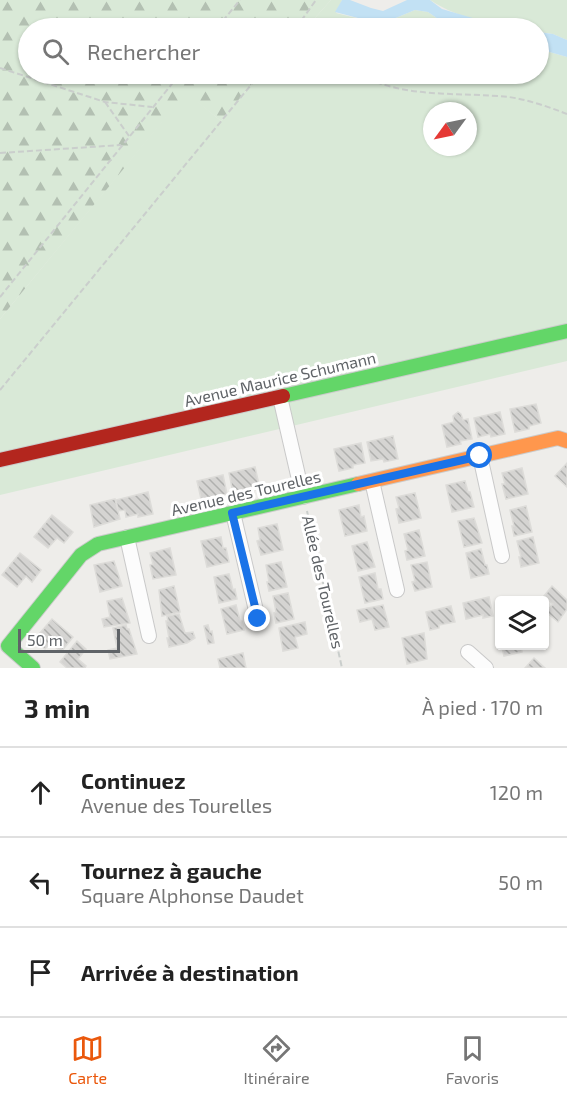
<!DOCTYPE html>
<html lang="fr">
<meta charset="utf-8">
<style>
:root{--surface:#fff;--page:#f2f2f2;--text:#222;--muted:#767676;--line:#e0e0e0;--accent:#ea580c}
body{margin:0;font-family:"Exo 2",sans-serif;background:var(--page);color:var(--text)}
.controls{position:absolute;right:18px;bottom:18px;display:grid;overflow:hidden;border-radius:6px;box-shadow:0 2px 4px #0004}
.controls button{width:54px;height:54px;display:grid;place-items:center;padding:0;border:0;border-bottom:2px solid var(--line);background:var(--surface);color:var(--text);font:30px sans-serif}
.compass{position:absolute;left:423px;top:102px;width:54px;height:54px;border-radius:50%;background:var(--surface);box-shadow:0 2px 4px #0004;rotate:237deg}
.scale{position:absolute;left:18px;bottom:15px;width:102px;box-sizing:border-box;padding-left:6px;border:3px solid #5f6367;border-top:0;font-size:16px;line-height:21px;white-space:nowrap;color:#5f6367;-webkit-text-stroke:4px #fff;paint-order:stroke}
.stop{position:absolute;width:18px;height:18px;margin:-14px;border:4px solid #1a73e8;border-radius:50%;background:#fff}
.stop.end{background:#1a73e8;border-color:#fff;box-shadow:0 2px 6px #0008}
.list{margin:0;padding:0;list-style:none}
h2{display:flex;justify-content:space-between;align-items:center;height:78px;margin:0;padding:0 24px;font-size:26px}
h2 small{font-size:20px;font-weight:400;color:var(--muted)}
.list li{display:grid;grid-template-columns:39px 1fr auto;gap:18px;align-items:center;box-sizing:border-box;height:90px;padding:0 24px;border-top:2px solid var(--line)}
.list b{display:block;font-size:22px;white-space:nowrap}
.list p{margin:0;font-size:20px;white-space:nowrap;color:var(--muted)}
.list em{font-size:20px;font-style:normal;color:var(--muted)}
.icon{flex:none;width:33px;height:33px;fill:none;stroke:currentColor;stroke-width:2;stroke-linecap:round;stroke-linejoin:round}
.map{position:relative;flex:none;width:567px;height:668px;overflow:hidden}
.search{position:absolute;background:var(--surface);box-shadow:0 2px 4px #0004;left:18px;right:18px;top:18px;height:66px;display:flex;align-items:center;gap:15px;box-sizing:border-box;padding:0 21px;border-radius:33px;color:var(--muted);font-size:22px}
.sheet{height:348px;background:var(--surface)}
nav{display:flex;justify-content:space-around;align-items:center;box-sizing:border-box;height:84px;border-top:2px solid var(--line);background:var(--surface);font-size:16px;color:var(--muted)}
nav a{display:grid;justify-items:center;gap:3px}
nav .on{color:var(--accent)}
.map>svg:first-child{display:block}
</style>
<div class="map">
<svg width="567" height="668" viewBox="0 0 567 668">
<defs>
<pattern id="forest-firs" width="22" height="20" patternUnits="userSpaceOnUse" patternTransform="scale(1.5)"><rect width="22" height="20" fill="#d9e9d7"/><path d="M5 1l3.5 6h-7zM16 11l3.5 6h-7z" fill="#b3c0b2"/></pattern>
<pattern id="building-back-hatch" width="6" height="6" patternUnits="userSpaceOnUse" patternTransform="scale(1.5)"><rect width="6" height="6" fill="#d5d4d2"/><path d="M-1 5l2 2M0 0l6 6M5-1l2 2" fill="none" stroke="#b0b0ae"/></pattern>
</defs>
<rect width="100%" height="100%" fill="#eeedea"/>
<!-- green -->
<g fill="#d9e9d7" fill-rule="evenodd">
<path d="M331 0H342L336 13 381 24 415 10 428 12 441 21 469 28H306Z"/>
<path d="M430 0H567V40L553 34 539 32 538 28C502 28 460 20 430 0Z"/>
<path d="M539 49 567 57V361L0 495V319L186 92 221 121 260 74H538ZM432 111H468V147H432Z"/>
</g>
<!-- forest -->
<path fill="url(#forest-firs)" d="M0 0H331L306 28 297 27 296 28H28V74H260L221 121 186 93 0 319Z"/>
<!-- water -->
<g fill="#c2e1f4">
<path d="M342 0H350L371 8 383 11 407 0H430L442 9 493 24 519 28H469L441 21 428 12 415 10 381 24 335 12Z"/>
<path d="M539 32 553 34 567 40V57L539 49Z"/>
</g>
<!-- building -->
<g fill="url(#building-back-hatch)" stroke="#dddcd9" stroke-width="1.5">
<path d="M536 404 541 423 529 426V429L515 432 510 409Z"/>
<path d="M458 412 461 414 463 420 468 419 472 439 460 441 461 444 447 447 442 425 454 422 453 416Z"/>
<path d="M500 412 505 434 491 437 490 434 478 437 474 418Z"/>
<path d="M393 436 398 459 384 462 383 459 371 461 367 442Z"/>
<path d="M361 443 365 463 353 465V468L339 471 334 449Z"/>
<path d="M567 463V487L555 476Z"/>
<path d="M255 467 260 489 233 493 229 473Z"/>
<path d="M522 468 528 494 506 499 502 484H505L502 473Z"/>
<path d="M223 475 227 494 215 497 216 499 202 503 197 481Z"/>
<path d="M465 481 468 492H470L474 507 452 512 446 485Z"/>
<path d="M148 492 153 514 138 517V514L126 517 125 510 118 511 116 500Z"/>
<path d="M415 493 421 518 399 523 396 509 399 508 396 497Z"/>
<path d="M115 499 120 519 94 527 90 505Z"/>
<path d="M359 505 361 517 364 516 367 531 345 536 339 510Z"/>
<path d="M526 506 532 532 514 536 512 526H514L510 510Z"/>
<path d="M52 515 73 532 64 543 57 538 48 548 34 537Z"/>
<path d="M474 518 482 543 464 547 458 521Z"/>
<path d="M277 524 283 550 261 555 257 541 260 540 258 528Z"/>
<path d="M419 530 425 556 407 560 405 551 408 550 404 534Z"/>
<path d="M221 537 223 548H226L229 562 207 567 201 541Z"/>
<path d="M533 537 539 563 521 567 519 557H521L517 541Z"/>
<path d="M367 542 375 567 358 571 352 546Z"/>
<path d="M170 548 176 575 153 579 150 565 153 564 150 553Z"/>
<path d="M481 549 485 565H487L489 574 471 578 466 553Z"/>
<path d="M20 553 41 570 32 582 26 576 17 587 2 575Z"/>
<path d="M114 561 122 586 100 592 94 565Z"/>
<path d="M281 562 287 587 269 591 267 582H269L266 565Z"/>
<path d="M427 562 432 587 415 591 412 582 415 581 411 565Z"/>
<path d="M375 573 378 589H381L383 599 365 603 359 577Z"/>
<path d="M229 574 233 590 235 589 237 599 219 603 214 577Z"/>
<path d="M174 586 180 612 162 616 159 590Z"/>
<path d="M552 586 567 600V609L558 622 546 612 553 604 544 596Z"/>
<path d="M288 593 294 619 276 623 274 613 276 612 273 596Z"/>
<path d="M489 597 493 616 483 618V615L466 619 463 603Z"/>
<path d="M122 598 130 623 104 627 102 619 110 617 107 601Z"/>
<path d="M236 605 240 621H242L244 630 227 634 221 609Z"/>
<path d="M383 605 389 627 375 630 372 619 360 622 357 610Z"/>
<path d="M451 606 455 622 439 625V628L430 630 426 612Z"/>
<path d="M179 614 185 633 193 632 195 638 187 643 169 647 167 638H169L166 621H168L167 616Z"/>
<path d="M52 619 73 637 61 652 50 643 45 649 34 640Z"/>
<path d="M305 622 307 634 295 637 298 648 283 651 279 628Z"/>
<path d="M126 625 127 629H129L137 654 110 659 108 650 117 648 113 628Z"/>
<path d="M208 625 210 632 212 631 214 643 208 644 204 626Z"/>
<path d="M424 633 427 659 407 664 402 638Z"/>
<path d="M77 641 86 649 78 659 86 666 85 668H67L60 662Z"/>
<path d="M505 646H521L522 652 504 656 502 647Z"/>
<path d="M243 653 246 668H220L218 659Z"/>
<path d="M534 658 545 668H525Z"/>
</g>
<g fill="none" stroke-linecap="round" stroke-linejoin="round">
<!-- street casing -->
<g stroke="#c9c9c9" stroke-width="16">
<g id="street">
<path d="M280 397 303 497"/>
<path d="M480 456 502 556"/>
<path d="M372 481 397 590"/>
<path d="M233 513 258 619"/>
<path d="M127 537 149 636"/>
<path d="M468 652 486 668"/>
</g>
</g>
<!-- fast casing -->
<g stroke="#cbcbcb" stroke-width="16">
<g id="fast">
<path d="M283 396 567 331"/>
<path d="M33 668 8 646 81 555 98 544 358 484"/>
</g>
</g>
<!-- slow casing -->
<g stroke="#cbcbcb" stroke-width="16">
<path id="slow" d="M358 484 558 438 567 441"/>
</g>
<!-- jam casing -->
<g stroke="#cbcbcb" stroke-width="16">
<path id="jam" d="M0 460 283 396"/>
</g>
<!-- path -->
<g stroke="#cacecc" stroke-width="2" stroke-dasharray="6 3" stroke-linecap="butt">
<path d="M217 28 240 0"/>
<path d="M296 28 316 0"/>
<path d="M0 68 105 102 152 107"/>
<path d="M360 74C400 99 464 92 509 97 529 100 549 107 567 114"/>
<path d="M105 102 129 136"/>
<path d="M0 153 121 145"/>
<path d="M0 297 180 74"/>
<path d="M0 390 260 74"/>
<path d="M307 511 342 668"/>
</g>
<!-- street -->
<use href="#street" stroke="#fcfcfc" stroke-width="14"/>
<!-- fast -->
<use href="#fast" stroke="#63d668" stroke-width="14"/>
<!-- slow -->
<use href="#slow" stroke="#ff974d" stroke-width="14"/>
<!-- jam -->
<use href="#jam" stroke="#b3261e" stroke-width="14"/>
</g>
<g fill="none" stroke-linecap="round" stroke-linejoin="round">
<!-- route -->
<path stroke="#1a73e8" stroke-width="8" d="M258 619 232 513 480 456"/>
</g>
<g text-anchor="middle" stroke-width="6" stroke-linejoin="round" paint-order="stroke">
<!-- street labels -->
<g font-size="16" fill="#5f6367" stroke="#fff">
<text transform="translate(280 379) rotate(-13)" y="6">Avenue Maurice Schumann</text>
<text transform="translate(246 493) rotate(-13)" y="6">Avenue des Tourelles</text>
<text transform="translate(323 582) rotate(77)" y="6">Allée des Tourelles</text>
</g>
</g>
</svg>
<div class="controls">
<button><svg class="icon" aria-label="layers" viewBox="0 0 24 24"><path d="M12 4l9 5-9 5-9-5zM3 14l9 5 9-5"/></svg></button>
</div>
<svg class="compass" viewBox="-18 -18 36 36"><path d="M0-13l5 13h-10z" fill="#e53935"/><path d="M0 13l5-13h-10z" fill="#767676"/></svg>
<div class="scale">50 m</div>
<div class="stop" style="left:480px;top:456px"></div>
<div class="stop end" style="left:258px;top:619px"></div>
<div class="search"><svg class="icon" aria-label="search" viewBox="0 0 24 24"><circle cx="10" cy="10" r="6"/><path d="M15 15l6 6"/></svg>Rechercher</div>
</div>
<section class="sheet">
<h2>3 min<small>À pied · 170 m</small></h2>
<ul class="list">
<li><svg class="icon" aria-label="ahead" viewBox="0 0 24 24"><path d="M12 20V5M6 11l6-6 6 6"/></svg><div><b>Continuez</b><p>Avenue des Tourelles</p></div><em>120 m</em></li>
<li><svg class="icon" aria-label="left" viewBox="0 0 24 24"><path d="M17 20v-9H6M10 6l-5 5 5 5"/></svg><div><b>Tournez à gauche</b><p>Square Alphonse Daudet</p></div><em>50 m</em></li>
<li><svg class="icon" aria-label="arrive" viewBox="0 0 24 24"><path d="M6 21V4h12l-3 4 3 4H6"/></svg><div><b>Arrivée à destination</b></div></li>
</ul>
</section>
<nav>
<a class="on"><svg class="icon" aria-label="map" viewBox="0 0 24 24"><path d="M3 6l6-2 6 2 6-2v14l-6 2-6-2-6 2zM9 4v14M15 6v14"/></svg>Carte</a>
<a><svg class="icon" aria-label="directions" viewBox="0 0 24 24"><path d="M12 3l9 9-9 9-9-9zM9 14v-3h6M13 9l2 2-2 2"/></svg>Itinéraire</a>
<a><svg class="icon" aria-label="saved" viewBox="0 0 24 24"><path d="M7 4h10v16l-5-4-5 4z"/></svg>Favoris</a>
</nav>
